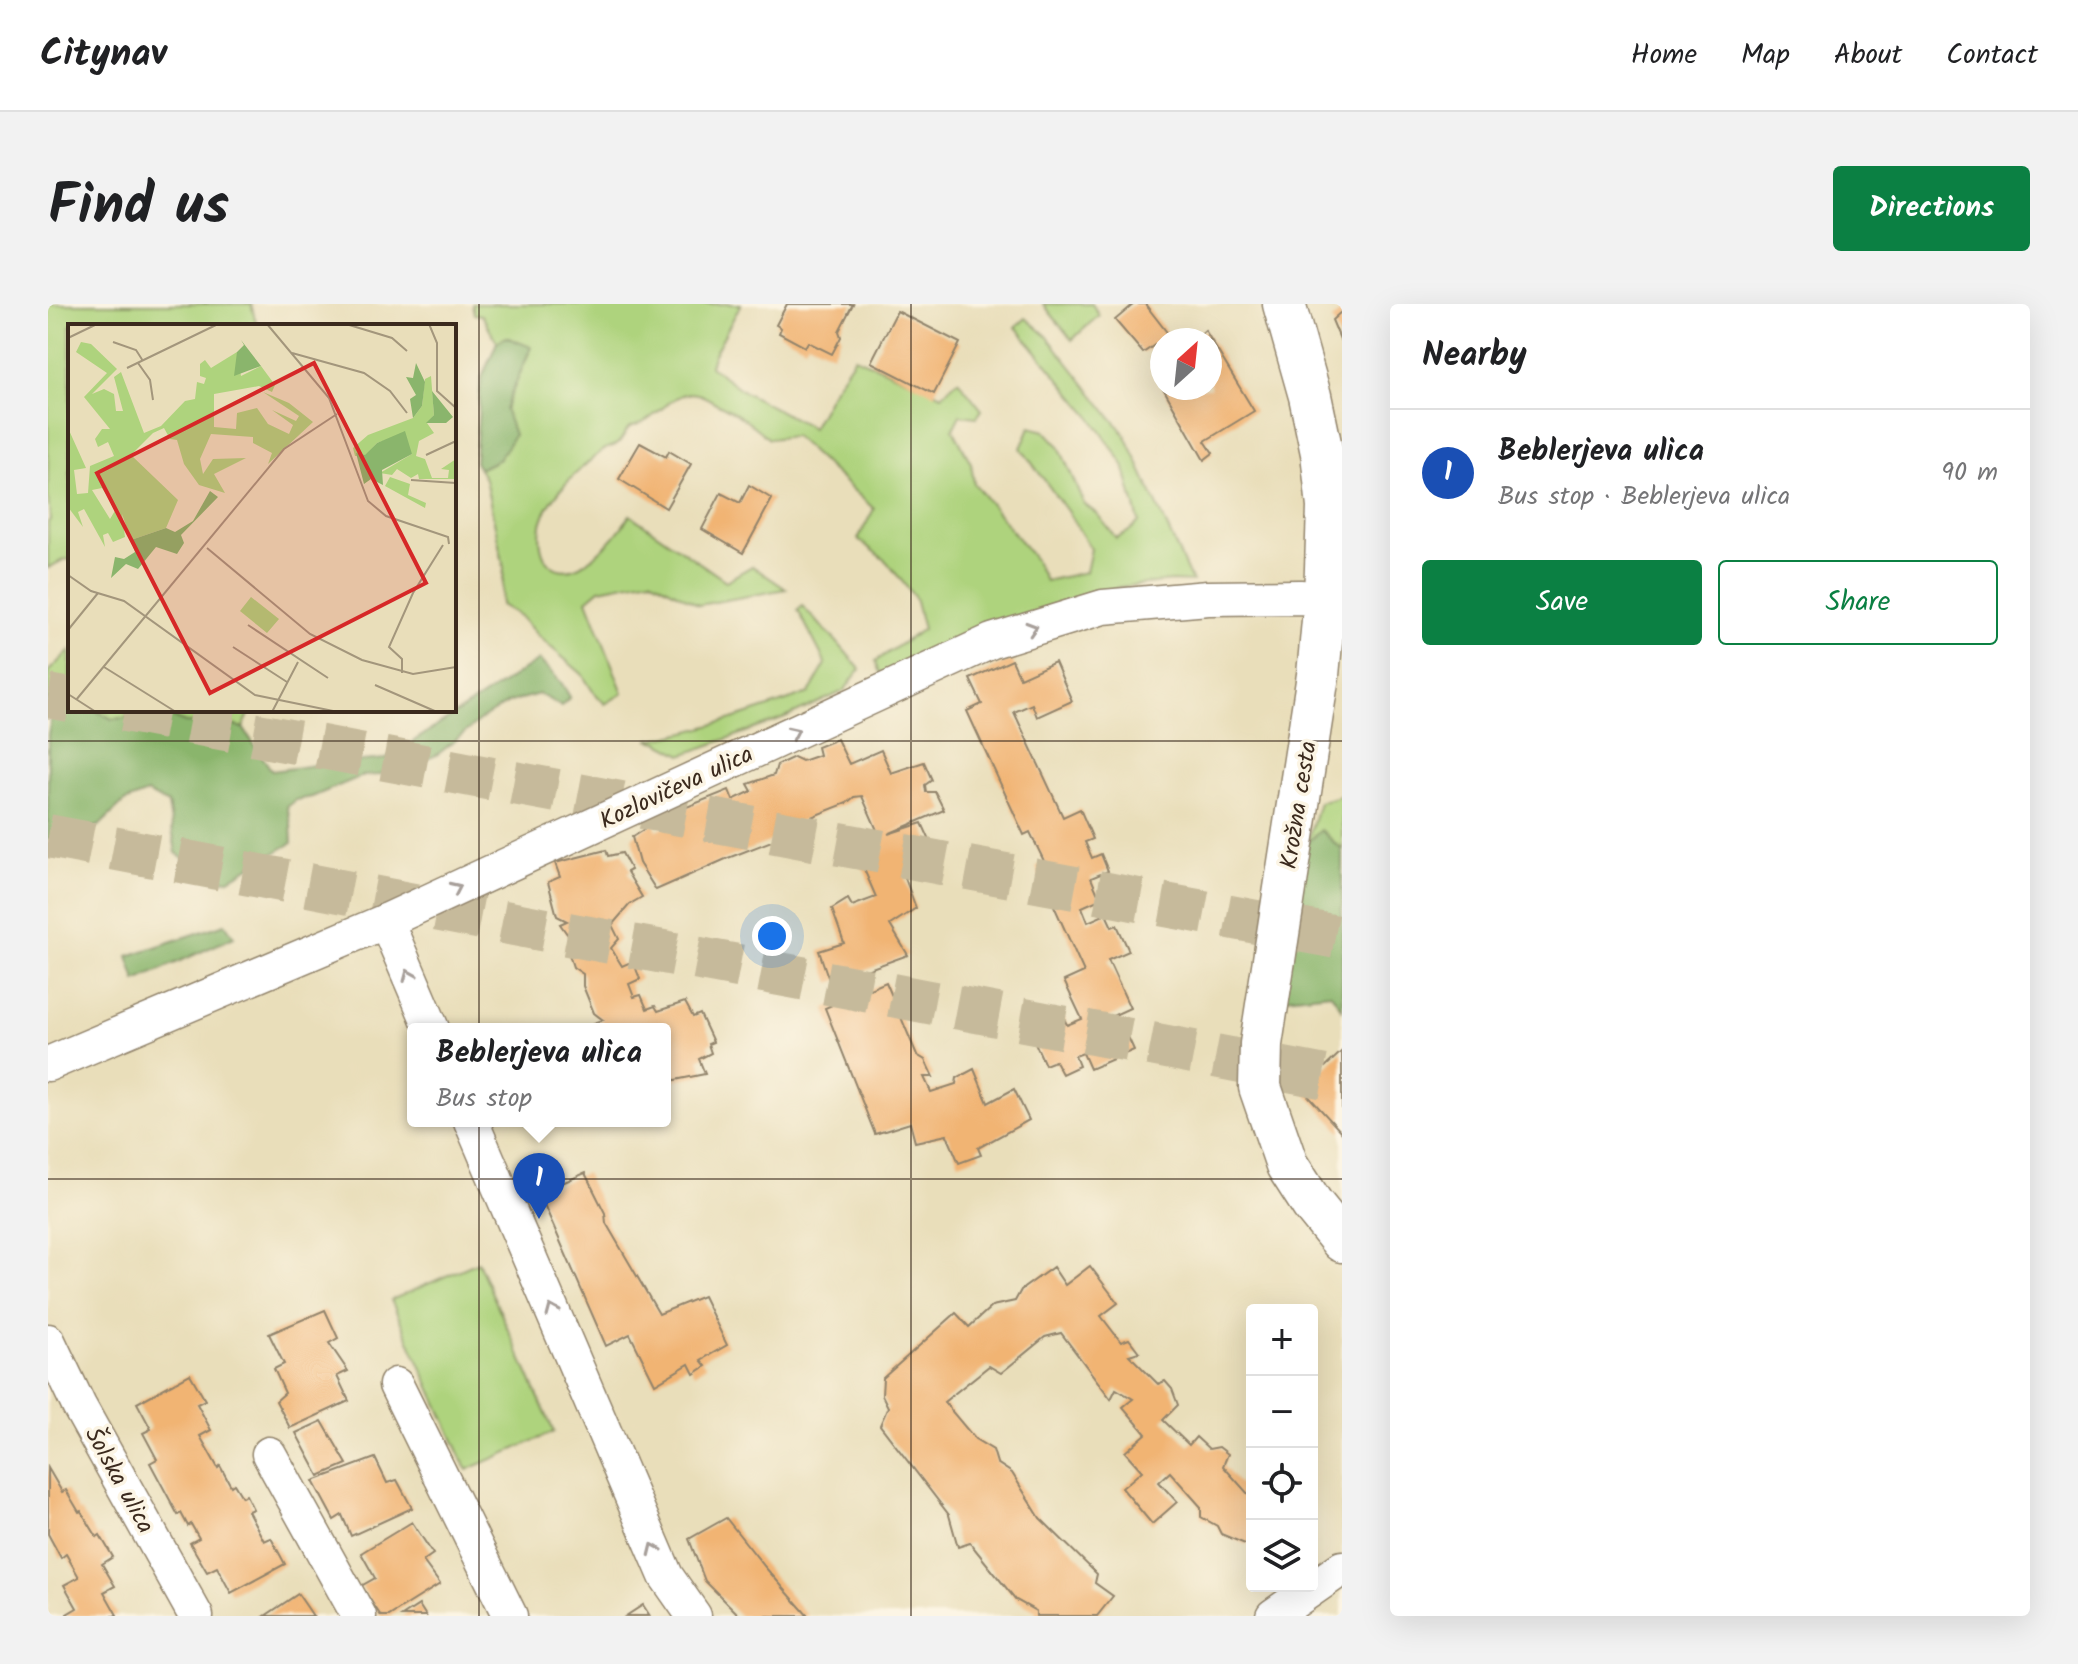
<!DOCTYPE html>
<meta charset="utf-8">
<style>
:root{--surface:#fff;--page:#f2f2f2;--text:#202124;--muted:#757577;--line:#e0e0e0;--accent:#0b8043}
body{margin:0;font-family:Kalam,sans-serif;background:var(--page);color:var(--text)}
.controls{position:absolute;right:24px;bottom:24px;display:grid;overflow:hidden;border-radius:8px;box-shadow:0 8px 32px #0002}
.controls button{width:72px;height:72px;display:grid;place-items:center;padding:0;border:0;border-bottom:2px solid var(--line);background:var(--surface);color:var(--text);font:40px sans-serif}
.compass{position:absolute;left:1102px;top:24px;width:72px;height:72px;border-radius:50%;background:var(--surface);box-shadow:0 8px 32px #0002;rotate:27deg}
.you{position:absolute;left:724px;top:632px;width:28px;height:28px;margin:-20px;border:6px solid #fff;border-radius:50%;background:#1a73e8;box-shadow:0 0 0 12px #1a73e833}
.badge{display:grid;place-items:center;width:52px;height:52px;border-radius:50%;background:var(--accent);color:#fff;font-size:26px;font-weight:700}
.pin{position:absolute;translate:-50% -66px;filter:drop-shadow(0 2px 4px #0008)}
.pin::after{content:'';position:absolute;top:42px;width:28px;height:24px;background:inherit;clip-path:polygon(0 0,100% 0,50% 100%)}
.popup{position:absolute;left:359px;top:719px;width:264px;height:104px;box-sizing:border-box;display:grid;place-content:center;border-radius:8px;background:var(--surface);filter:drop-shadow(0 2px 6px #0005);font-size:26px;white-space:nowrap;color:var(--muted)}
.popup b{font-size:30px;color:var(--text)}
.popup::after{content:'';position:absolute;left:50%;top:100%;margin-left:-16px;border:16px solid transparent;border-top-color:var(--surface)}
.list{margin:0;padding:0;list-style:none}
h2{display:flex;justify-content:space-between;align-items:center;height:104px;margin:0;padding:0 32px;font-size:34px}
h2 small{font-size:26px;font-weight:400;color:var(--muted)}
.list li{display:grid;grid-template-columns:52px 1fr auto;gap:24px;align-items:center;box-sizing:border-box;height:128px;padding:0 32px;border-top:2px solid var(--line)}
.list b{display:block;font-size:30px;white-space:nowrap}
.list p{margin:0;font-size:26px;white-space:nowrap;color:var(--muted)}
.list em{font-size:26px;font-style:normal;color:var(--muted)}
.actions{display:flex;gap:16px;padding:24px 32px}
.actions a{flex:1;padding:18px 0;border:2px solid var(--accent);border-radius:8px;text-align:center;font-size:28px;color:var(--accent)}
.actions .main{background:var(--accent);color:#fff}
.icon{flex:none;width:44px;height:44px;fill:none;stroke:currentColor;stroke-width:2;stroke-linecap:round;stroke-linejoin:round}
.map{position:relative;flex:none;width:1294px;height:1312px;overflow:hidden;border-radius:8px}
header{display:flex;align-items:center;gap:48px;box-sizing:border-box;height:112px;padding:0 40px;background:var(--surface);border-bottom:2px solid var(--line)}
header strong{font-size:38px}
nav{display:flex;gap:44px;margin-inline-start:auto;font-size:28px}
.intro{display:flex;align-items:center;justify-content:space-between;box-sizing:border-box;height:192px;padding:0 48px}
h1{margin:0;font-size:56px}
.button{padding:20px 36px;border-radius:8px;background:var(--accent);color:#fff;font-size:28px;font-weight:700}
main{display:flex;gap:48px;padding:0 48px}
aside{flex:1;background:var(--surface);border-radius:8px;box-shadow:0 8px 32px #0002}
.map>svg:first-child{display:block}
</style>
<header>
<strong>Citynav</strong>
<nav><a>Home</a><a>Map</a><a>About</a><a>Contact</a></nav>
</header>
<div class="intro"><h1>Find us</h1><a class="button">Directions</a></div>
<main>
<div class="map">
<svg width="1294" height="1312" viewBox="0 0 1294 1312">
<rect width="100%" height="100%" fill="#fcf5e5"/>
<filter id="ink" filterUnits="userSpaceOnUse"><feTurbulence type="fractalNoise" baseFrequency=".0125" numOctaves="2"/><feDisplacementMap in="SourceGraphic" scale="16" xChannelSelector="R" yChannelSelector="G"/><feConvolveMatrix kernelMatrix="1 2 1 2 8 2 1 2 1" color-interpolation-filters="sRGB"/></filter>
<filter id="wash" filterUnits="userSpaceOnUse"><feTurbulence type="fractalNoise" baseFrequency=".006" numOctaves="4" result="noise"/><feDisplacementMap in="SourceGraphic" scale="32" xChannelSelector="R" yChannelSelector="G"/><feGaussianBlur stdDeviation="1.8" result="paint"/><feColorMatrix in="noise" values="0 0 0 0 0 0 0 0 0 0 0 0 0 0 0 0 0 1.4 0 .05"/><feComposite in="paint" operator="in"/></filter>
<g filter="url(#wash)">
<rect width="100%" height="100%" fill="#e9deba"/>
<!-- green -->
<g fill="#aed37d" stroke="#747e4e" stroke-width="2">
<path d="M0 0H203L209 22H22V256L17 255 0 264V218L2 216 0 193Z"/>
<path d="M424 0H693L665 52 662 62 698 89 764 124 786 84 807 53 894 91 910 76 934 106 929 113 912 111 905 125 923 159 926 179 987 256 997 277 1038 268 1043 245 1019 207 973 144 982 123 997 127 1011 142 1036 200 1049 210 1068 234 1080 228 1091 218 1076 161 1043 113 968 23 978 14 999 32 1078 132 1144 278 1123 277 1071 283 843 378 831 367 828 357 875 325 867 294 839 258 810 235 826 205 746 132 721 135C701 118 689 109 666 98 661 95 655 91 649 90 628 85 614 108 598 117 593 120 586 121 581 124 576 128 575 135 570 139 566 143 559 143 554 147 533 163 498 195 493 221 491 234 492 253 503 261 529 281 569 232 582 211L678 277 704 262 738 285 651 301 603 275 552 285 539 296 575 389 557 400 544 386 534 370 490 332 472 312 453 301 456 264 437 175 431 165 451 155 457 105 483 44 458 33 449 38 434 11 426 10Z"/>
<path d="M995 0H1044L1051 11 1024 36Z"/>
<path d="M754 302 789 338 812 365 796 387 737 414 634 451 610 438 600 436C656 426 708 408 761 389L778 360 750 306Z"/>
<path d="M22 346V395H0V368Z"/>
<path d="M47 406H203L195 424 175 419H137L118 410 64 415Z"/>
<path d="M1294 491V546L1273 526 1259 539 1271 498Z"/>
<path d="M430 958 506 1128 419 1166 343 996Z"/>
</g>
<!-- forest -->
<g fill="#8ab56c" stroke="#627045" stroke-width="2">
<path d="M458 33 483 43 457 105 466 131 451 155 431 165 427 158 433 76 449 38Z"/>
<path d="M491 356 513 378 522 393 513 402 491 390 462 398 435 414 389 451 349 467 330 471 314 472 264 493 248 496 239 503 243 520 244 539 181 575 169 577 128 549 120 500 99 489 76 498 51 522 0 536V430L4 410 0 395H22V406H47L64 415 118 410 137 419H175L195 424 224 467 267 461 338 455Z"/>
<path d="M1273 526 1294 546V705L1283 689 1236 694 1259 539Z"/>
<path d="M177 620 186 633 88 677 80 652Z"/>
</g>
<g id="blocks">
<!-- building -->
<g fill="#f1b473">
<path d="M739 0H805L791 27 793 33 784 50 760 38 757 43 731 29 733 24 728 21Z"/>
<path d="M1086 0H1097L1121 31 1095 49 1067 16Z"/>
<path d="M849 7 912 39 886 90 823 58Z"/>
<path d="M1294 7V40L1284 16Z"/>
<path d="M1157 26 1206 107 1157 137 1165 149 1156 156 1115 84H1162V36H1146Z"/>
<path d="M592 139 618 153 621 147 643 160 618 204 571 175Z"/>
<path d="M701 181 724 195 695 249 654 225 673 189 692 199Z"/>
<path d="M964 356 972 374 1007 358 1024 397 989 413 984 400 966 408 1015 513 1032 505 1045 535 1037 538 1044 554 1053 550 1060 567 1043 574 1052 595 1034 603 1040 618 1058 610 1064 623 1069 621 1081 647 1060 656 1082 704 1049 719 1056 735 1077 726 1086 746 1042 765 1035 749 1027 752 1031 762 1014 770 1007 757 997 761 980 723 1013 707 1019 721 1034 715 1016 677 1036 668 1002 593 1011 589 1007 581 998 585 988 563 997 559 982 528 976 531 919 407 934 400 922 375Z"/>
<path d="M789 435 801 460 833 446 843 469 876 458 884 476 877 481 878 488H887L896 506 840 530 874 519 894 563 857 574 868 604 842 621 860 651 782 679 771 647 796 639 784 605 800 595 804 602 828 593 806 542 832 533 814 492 806 493 799 499 730 526 734 533 680 554 608 586 591 559 584 533 606 519 609 526 633 515 631 506 681 486 685 496 704 487 700 480 726 471 729 461 746 453 754 457 771 451 769 443Z"/>
<path d="M558 546 560 552 574 549 583 566 579 568 594 593 582 600 564 621 571 635 563 644 574 662 585 657 592 675 581 680 586 693 593 691 599 705 607 702 610 707 637 698 645 713 652 710 665 738 660 740 663 749 651 755 657 770 617 778V725H549L546 719 555 716 546 709 535 682V670L525 663 518 641 524 637 512 620 519 617 509 612 500 578 512 573 507 559Z"/>
<path d="M838 678 869 751 877 756 885 773H876L883 788 908 780 909 774 926 765 940 799 966 785 981 816 930 844 933 851 911 859 899 831 867 838 862 819 827 830 777 704Z"/>
<path d="M1294 747V829L1254 785Z"/>
<path d="M537 869 557 909 558 919 611 1010 655 992 679 1041 653 1056 658 1062 646 1070 641 1060 607 1080 582 1030 558 1042 491 889Z"/>
<path d="M1042 962 1070 999 1053 1012 1073 1038 1081 1035 1091 1048 1081 1051 1110 1080 1117 1077 1124 1085 1130 1101 1115 1116 1141 1141 1148 1133 1161 1145 1171 1143 1180 1150 1175 1162 1200 1190 1204 1189V1238L1197 1240 1173 1230 1169 1222 1153 1213V1203L1122 1168 1111 1178 1129 1198 1104 1220 1074 1184 1094 1167 1077 1148 1098 1130 1075 1103 1085 1095 1068 1085 1063 1095 1013 1029 997 1033 953 1069 941 1062 896 1098 927 1135 945 1146 949 1159 964 1169 992 1214 1049 1270 1047 1279 1065 1292 1049 1312H988V1307L968 1296 922 1239 910 1243 901 1211 832 1121 840 1103 834 1091 835 1074 908 1009 921 1023 944 1002 967 997 973 986 1005 963 1017 981Z"/>
<path d="M277 1006 290 1034 281 1039 300 1067 289 1072 301 1097 242 1124 228 1097 237 1089 226 1065 236 1060 221 1030Z"/>
<path d="M142 1070 157 1096 149 1100 163 1126 152 1132 170 1164 172 1162 183 1182 186 1180 194 1193 198 1191 205 1205 200 1207 216 1237 223 1234 237 1260 183 1289 169 1263 159 1268 142 1239 151 1234 143 1220 140 1222 133 1209 130 1211 102 1159 109 1155 95 1129 103 1125 89 1099Z"/>
<path d="M274 1117 299 1160 271 1172 248 1129Z"/>
<path d="M327 1154 339 1179 349 1176 364 1204 303 1232 294 1211 286 1216 265 1177Z"/>
<path d="M0 1164 14 1188 18 1186 31 1208 33 1207 49 1233 52 1231 65 1253 54 1260 67 1282 56 1288 69 1311 66 1312H20L19 1310 29 1304 16 1281 31 1273 18 1250 13 1254 0 1230Z"/>
<path d="M678 1214 717 1263 760 1312H692L657 1277 641 1235Z"/>
<path d="M364 1218 385 1250 375 1257 392 1280 341 1312H333L313 1282 327 1274 313 1249Z"/>
<path d="M250 1290 265 1312H217Z"/>
<path d="M371 1301 378 1312H354Z"/>
<path d="M595 1301 602 1312H578Z"/>
</g>
</g>
</g>
<g filter="url(#ink)">
<use href="#blocks" fill-opacity="0" stroke="#92846c" stroke-width="2"/>
<g fill="none" stroke-linecap="round" stroke-linejoin="round">
<!-- trunk-tunnel -->
<g stroke="#c6ba9b" stroke-width="44" stroke-dasharray="44 22" stroke-linecap="butt">
<path d="M0 392 22 396"/>
<path d="M76 406 1294 634"/>
<path d="M0 532 1294 776"/>
</g>
<!-- minor casing -->
<g stroke="#92846c" stroke-width="37">
<g id="minor">
<path d="M338 617 384 725"/>
<path d="M0 760 338 617 944 337 1055 303 1160 294 1252 293 1277 295"/>
<path d="M423 817 618 1272 646 1312"/>
<path d="M0 1037 31 1102 148 1312"/>
<path d="M348 1081 462 1312"/>
<path d="M221 1150 311 1312"/>
<path d="M1225 1312 1294 1264"/>
</g>
</g>
<!-- tertiary casing -->
<g stroke="#92846c" stroke-width="45">
<path id="tertiary" d="M1236 0 1262 92 1274 149 1280 203 1277 295 1270 371 1213 740 1212 783 1239 861 1264 900 1294 937"/>
</g>
<!-- minor -->
<use href="#minor" stroke="#fff" stroke-width="34"/>
<!-- tertiary -->
<use href="#tertiary" stroke="#fff" stroke-width="42"/>
</g>
<!-- one-way arrows -->
<defs><path id="oneway-chevron" d="M-2-3.5L2.5 0L-2 3.5" fill="none" stroke-width="1.6" stroke-linecap="round" stroke-linejoin="round" transform="scale(2)"/></defs>
<g stroke="#a79f9a">
<use href="#oneway-chevron" transform="translate(984 324) rotate(-17)"/>
<use href="#oneway-chevron" transform="translate(746 428) rotate(-25)"/>
<use href="#oneway-chevron" transform="translate(408 584) rotate(-25)"/>
<use href="#oneway-chevron" transform="translate(361 671) rotate(-113)"/>
<use href="#oneway-chevron" transform="translate(504 1006) rotate(-113)"/>
<use href="#oneway-chevron" transform="translate(606 1245) rotate(-114)"/>
</g>
</g>
<!-- grid -->
<path fill="none" stroke="#3b2a1e" stroke-width="2" stroke-opacity="0.55" d="M431 0V1312M863 0V1312M0 437H1294M0 875H1294"/>
<g text-anchor="middle" stroke-width="7" stroke-linejoin="round" paint-order="stroke">
<!-- street labels -->
<g font-size="24" fill="#3b2a1e" stroke="#fcf5e5">
<text transform="translate(628 483) rotate(-25)" y="8">Kozlovičeva ulica</text>
<text transform="translate(1250 501) rotate(-81)" y="8">Krožna cesta</text>
<text transform="translate(72 1176) rotate(61)" y="8">Šolska ulica</text>
</g>
</g>
<!-- overview -->
<g transform="translate(20 20)">
<rect width="388" height="388" fill="#e9deba"/>
<path d="M13 18 23 20 49 45 24 70 36 65 46 70 48 87H55L46 53 53 48 76 109 93 102 117 77 127 75 129 58 136 60 138 54 132 52V40L137 36 143 44 169 28 173 52 193 42 207 61 204 68 191 62 146 70V103L168 105 169 89 189 84 200 100 221 110 225 101 204 86 228 97 231 92 195 68 221 79 245 98 200 140 204 129 185 119V113L143 110 132 135 135 150 145 135 178 134 146 150 157 169 131 161 116 140 109 116 102 115 96 104 85 109 63 131 110 176 98 204 63 216 54 190 57 213 45 218 40 209 35 211 37 223 16 185 10 188 15 203 0 183V104L18 144 6 146 9 170 20 169 22 142 46 132 40 118 30 123 27 115 34 105H42L16 73 39 49 8 28ZM34 164 48 185 42 195 24 166ZM363 52 366 91 359 99 366 109 351 117 348 132 357 135 364 154H380L381 146 373 145 388 135 386 155H351L350 150 343 154 329 145 324 151 312 149 344 130 326 113 309 119 297 132H287L285 124 300 111 345 94 354 82 357 55ZM322 153 342 160 340 171 358 179 357 184 317 162ZM183 273 211 295 199 309 172 287Z" fill="#aed37d" fill-rule="evenodd"/>
<path d="M173 16 193 42 166 52 169 28 176 21ZM348 39 357 58 354 82 345 94 342 75 348 71 338 53 345 54ZM364 67 385 93 378 99H358L366 91ZM337 107 344 130 314 146 315 161 303 155 296 160 288 129 297 131 309 119ZM142 167 150 173 113 211 116 219 109 230 88 223 70 245 58 240 43 254 47 233 56 235 67 228 63 216 98 204 107 208 125 197Z" fill="#8ab56c"/>
<path fill="none" stroke="#a3967c" stroke-width="2" d="M199 0 261 74 300 177 318 192 380 213 381 220M278 0 324 14 339 27M361 0 369 19V67L388 84M0 14 29 0M45 18 68 26 75 37M224 29 296 49 322 67 339 89M70 39 82 56 85 76M59 44 150 0M358 131 388 117M343 156 388 159M139 224 242 310 294 336 345 350 388 343M0 251 23 267 56 277 187 371 270 388M180 301 260 354M0 306 30 269M165 323 219 358M36 343 108 388M334 349V335L321 323 345 269 375 221M307 361 369 388M0 370 28 388M8 376 216 125 269 90M204 388 230 338"/>
<path fill="#d62828" fill-opacity="0.15" stroke="#d62828" stroke-width="4" d="M246 39 358 259 142 369 29 149Z"/>
<rect width="388" height="388" fill="none" stroke="#3b2a1e" stroke-width="4"/>
</g>
</svg>
<div class="controls">
<button>+</button>
<button>−</button>
<button><svg class="icon" aria-label="locate" viewBox="0 0 24 24"><circle cx="12" cy="12" r="6"/><path d="M12 2v4M12 18v4M2 12h4M18 12h4"/></svg></button>
<button><svg class="icon" aria-label="layers" viewBox="0 0 24 24"><path d="M12 4l9 5-9 5-9-5zM3 14l9 5 9-5"/></svg></button>
</div>
<svg class="compass" viewBox="-18 -18 36 36"><path d="M0-13l5 13h-10z" fill="#e53935"/><path d="M0 13l5-13h-10z" fill="#757577"/></svg>
<div class="you"></div>
<div class="pin badge" style="left:491px;top:915px;background:#1a4fb4">1</div>
<div class="popup"><b>Beblerjeva ulica</b>Bus stop</div>
</div>
<aside>
<h2>Nearby<small></small></h2>
<ul class="list">
<li><span class="badge" style="background:#1a4fb4">1</span><div><b>Beblerjeva ulica</b><p>Bus stop · Beblerjeva ulica</p></div><em>90 m</em></li>
</ul>
<div class="actions"><a class="main">Save</a><a>Share</a></div>
</aside>
</main>
